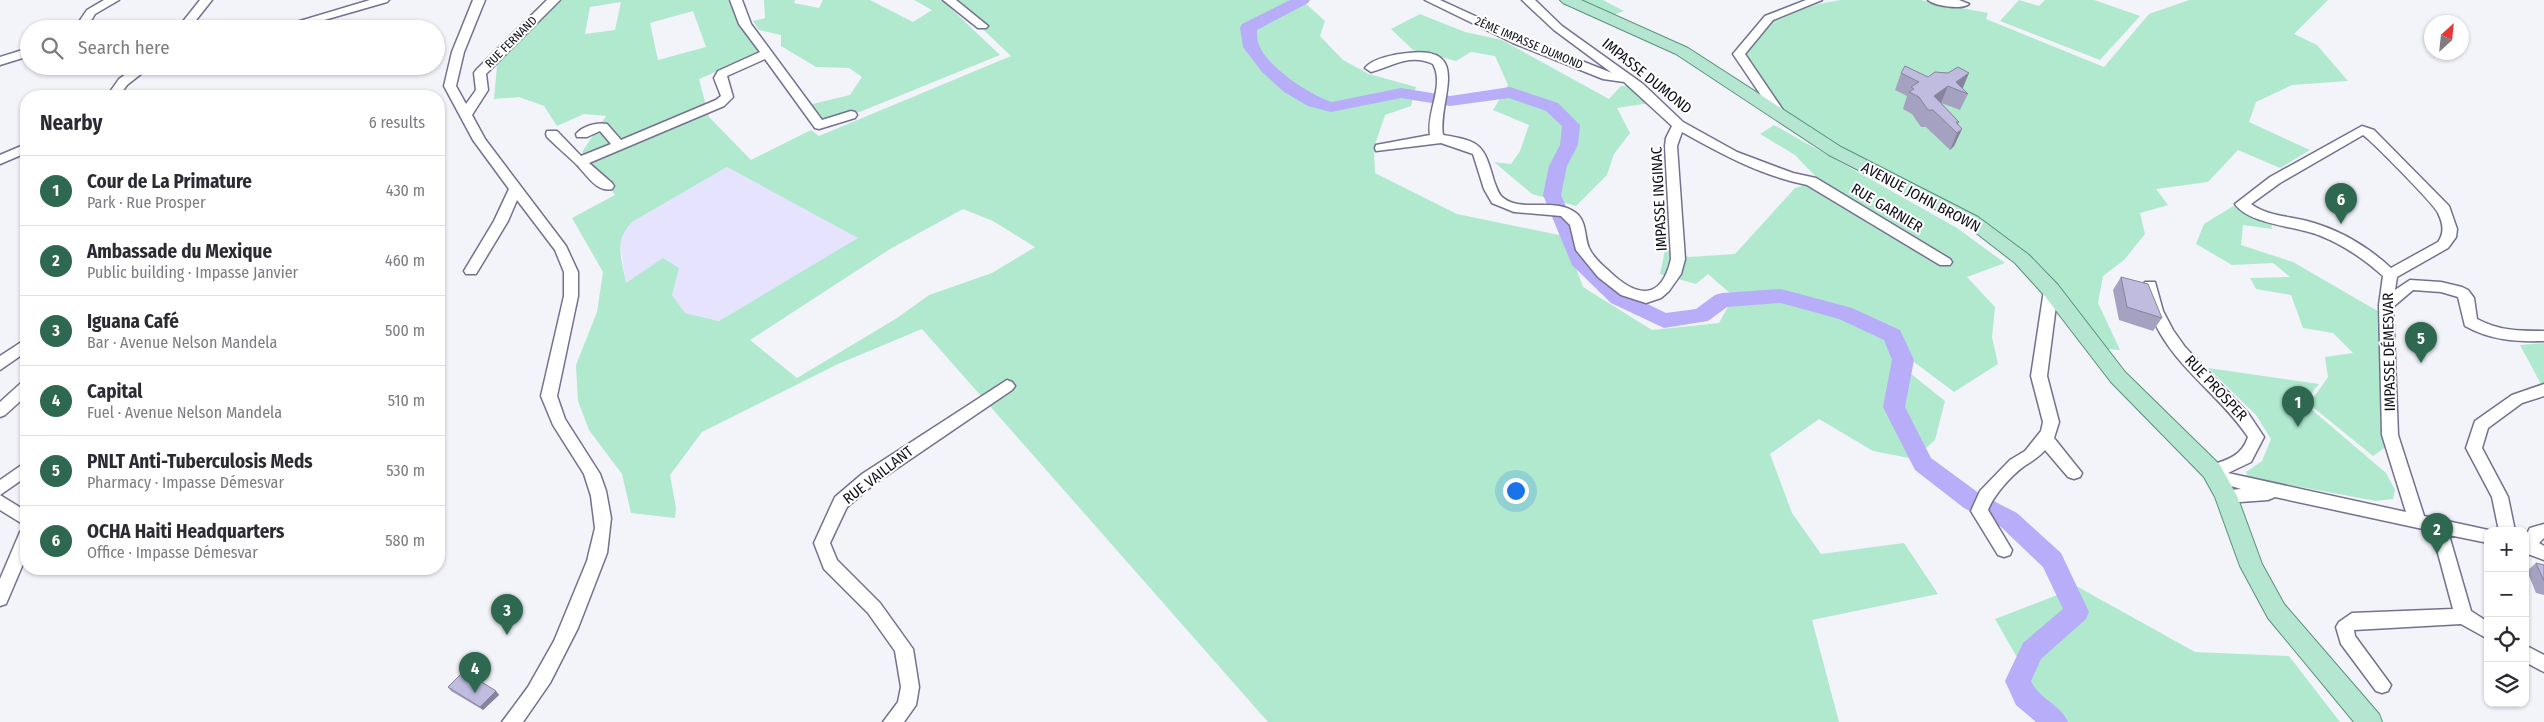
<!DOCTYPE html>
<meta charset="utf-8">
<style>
:root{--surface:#fff;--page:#f2f2f3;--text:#2b2b33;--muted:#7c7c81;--line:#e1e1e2;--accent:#2f6851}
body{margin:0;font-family:"Fira Sans Condensed",sans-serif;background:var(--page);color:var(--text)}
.controls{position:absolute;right:15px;bottom:15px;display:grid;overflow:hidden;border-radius:10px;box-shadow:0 1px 4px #0004}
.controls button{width:45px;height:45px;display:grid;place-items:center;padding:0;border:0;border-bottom:1px solid var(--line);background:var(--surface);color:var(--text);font:25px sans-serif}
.compass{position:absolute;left:2424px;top:15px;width:45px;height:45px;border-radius:50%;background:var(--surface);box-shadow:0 1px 4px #0004;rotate:27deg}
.you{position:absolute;left:1515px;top:490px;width:18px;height:18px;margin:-12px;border:4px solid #fff;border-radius:50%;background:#1a73e8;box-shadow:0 0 0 8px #1a73e833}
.badge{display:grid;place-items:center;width:32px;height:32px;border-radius:50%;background:var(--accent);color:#fff;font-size:16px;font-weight:700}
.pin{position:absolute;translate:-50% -41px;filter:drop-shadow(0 1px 2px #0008)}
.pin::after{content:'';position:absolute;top:26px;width:18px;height:15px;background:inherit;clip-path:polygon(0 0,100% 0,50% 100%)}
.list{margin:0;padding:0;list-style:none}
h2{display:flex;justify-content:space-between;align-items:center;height:65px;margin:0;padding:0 20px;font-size:21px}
h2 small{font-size:16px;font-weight:400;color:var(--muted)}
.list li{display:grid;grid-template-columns:32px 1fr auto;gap:15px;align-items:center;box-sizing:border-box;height:70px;padding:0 20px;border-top:1px solid var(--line)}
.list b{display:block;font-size:19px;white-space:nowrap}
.list p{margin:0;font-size:16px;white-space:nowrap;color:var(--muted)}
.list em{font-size:16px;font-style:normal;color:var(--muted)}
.icon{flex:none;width:28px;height:28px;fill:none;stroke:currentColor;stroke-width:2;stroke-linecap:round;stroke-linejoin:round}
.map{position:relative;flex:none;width:2544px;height:722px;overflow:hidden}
.search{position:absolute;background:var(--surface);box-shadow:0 1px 4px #0004;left:20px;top:20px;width:425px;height:55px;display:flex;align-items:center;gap:12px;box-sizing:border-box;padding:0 18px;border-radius:28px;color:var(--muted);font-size:19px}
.panel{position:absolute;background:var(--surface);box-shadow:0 1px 4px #0004;left:20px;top:90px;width:425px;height:485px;border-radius:20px}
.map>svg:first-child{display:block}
</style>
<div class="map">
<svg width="2544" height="722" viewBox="0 0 2544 722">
<rect width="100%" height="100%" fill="#f3f3fa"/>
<!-- built -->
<path fill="#e5e3fd" d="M727 167 859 238 719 321 685 313 672 295 626 284 620 244 621 232 632 222Z"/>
<!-- green -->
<g fill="#b1e9cf" fill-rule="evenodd">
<path d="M562 0H728L760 53 699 79 709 117 751 160 811 130 819 136 1011 56 952 0H1302L1325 21 1320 36 1343 60 1369 74 1416 87 1411 106 1385 115 1374 147 1375 173 1457 214 1564 236 1583 287 1652 330 1719 323 1730 303 1782 300 1843 316 1887 338 1900 365 1945 401 1935 440 1914 459 1873 451 1819 419 1770 454 1792 513 1821 554 1904 543 1938 594 1812 620 1839 722H1268L922 329 838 364 702 432 670 475 676 508 675 518 631 513 622 474 589 430 578 401 576 365 597 312 603 272 572 218 615 195 582 152 606 116 584 114 557 126 544 106 519 97 494 99 497 65ZM621 2 615 30 585 34 590 7ZM693 11 706 47 658 60 650 23ZM727 167 858 238 719 321 685 313 672 295 679 268 663 258 626 283C622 259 613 241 632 222ZM963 209 993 221 1035 247 992 273 929 295 897 318 797 378 750 340 890 249Z"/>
<path d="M764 0H795L794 3 819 8 823 0H870L913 22 932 10 914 0H942L1000 55 825 126 808 105 850 95 862 77 849 68 816 67 781 46V35L759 30 753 21 765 18Z"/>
<path d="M1579 0H1603L1624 11 1613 15Z"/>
<path d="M1841 0H1920L1988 13 1986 19 2104 67 2149 14 2189 0H2328L2294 34 2317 45 2348 81 2292 85 2256 102 2249 122 2310 150 2280 168 2238 150 2208 182 2156 189 2168 205 2140 213 2145 234 2124 260 2103 276 2098 303 2120 350 2106 349 2020 249 1788 117 1741 55 1775 19 1818 4Z"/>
<path d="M2019 0 2039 6 2045 0H2094L2140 16 2100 60 2000 21Z"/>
<path d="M1420 14 1465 32 1502 40 1609 99 1621 86H1631L1650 103 1617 108 1630 133 1614 154 1607 175 1576 206 1532 194 1494 162 1511 164 1520 151 1529 125 1493 110 1508 85 1495 56 1471 52 1456 61 1413 50 1391 29Z"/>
<path d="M1774 125 1957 228 2005 263 1967 277 1995 307 1992 337 1998 364 1954 392 1910 359 1899 336 1845 309 1773 292 1731 294 1708 274 1696 284 1660 274 1665 250 1689 257 1735 254 1795 188 1820 181 1795 155 1760 134Z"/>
<path d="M2235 205 2248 214 2271 221 2272 229 2243 225 2241 245 2293 262 2381 313 2387 446 2373 456 2309 404 2328 377 2325 357 2353 353 2333 333 2303 328 2291 295 2256 289 2250 278 2290 277 2273 263 2232 265 2196 244 2204 224Z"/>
<path d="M2544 343V385L2542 386 2520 345Z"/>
<path d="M2208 368 2319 384 2304 403 2386 473 2395 490 2393 499 2376 501 2248 477 2246 472 2262 461 2271 439 2256 415Z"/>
<path d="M2078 587 2195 652 2289 656 2340 722H2054L1995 619Z"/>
</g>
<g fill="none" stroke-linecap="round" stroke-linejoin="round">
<!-- river -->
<path fill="#b7adf9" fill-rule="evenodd" d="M1290 0H1310L1308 3 1257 30C1257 35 1257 41 1259 45 1267 67 1310 95 1332 102L1401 88 1450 96 1510 87 1558 103 1580 125 1578 145 1567 166 1561 195 1588 257 1625 293 1666 313 1696 309 1715 295 1722 293 1781 289 1852 308 1900 330 1914 360 1905 407 1931 458 1980 494 2017 513 2061 553 2089 612 2086 619 2041 659 2031 681C2039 699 2060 704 2068 722H2036L2016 705 2005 681 2023 643 2063 609 2043 567 2001 527 1964 508 1915 470 1883 407 1892 360 1884 340 1839 319 1781 303 1727 307 1708 321 1664 328 1611 303 1572 265 1543 195 1549 166 1560 145 1562 126 1546 111 1509 98 1450 106 1401 98 1331 112 1308 106 1284 92 1262 72 1243 47 1240 28 1242 24Z"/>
<!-- minor casing -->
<g stroke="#747190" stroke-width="3">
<g id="minor">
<path d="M104 0H119L95 14 86 29H74L87 10Z"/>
<path d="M200 0H212L189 29H177Z"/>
<path d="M370 0H389L387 2 293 29H273Z"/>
<path d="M473 0H485L464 52 456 86 466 104 476 90 474 73 476 70 547 0H560L486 74 488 90 472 115 485 139 566 246 578 272V296L557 396 565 419 600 474 606 491 611 518 607 553 578 628 550 683 523 722H502L528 687 554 641 587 561 595 528 591 496 584 474 553 425 541 396 564 296V272L555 250 517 200 508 221 476 274H466L464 271 494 221 509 189 473 140 444 86 452 52Z"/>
<path d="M730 0H742L751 24 822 120 851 111 855 112 857 115 855 118 819 129 815 128 765 59 727 76 733 97 724 106 589 163 612 183 614 186 612 189C597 193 586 174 577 165 568 156 557 147 547 137L546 134 547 131H557L581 156 611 144 600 131 587 137H577L576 134C583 126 597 122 607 124L621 140 716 100 721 96 714 78 718 71 760 52 739 24Z"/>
<path d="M943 0H956L988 26 986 28H978Z"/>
<path d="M1425 0H1440L1521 37 1612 73 1554 30 1522 0H1535L1562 26 1643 84 1683 122 1737 152 1793 173 1816 178 1950 259 1952 262 1950 265H1940L1807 185C1762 176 1721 154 1682 132L1677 146 1685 259 1681 274 1669 291 1661 298 1646 303 1621 295 1598 277 1576 250 1570 225 1561 216 1514 212 1492 203 1484 189 1473 154 1441 143 1376 151 1375 148 1376 145 1430 135C1426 112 1445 85 1433 64 1410 53 1393 66 1371 72L1365 68C1373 58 1396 54 1408 53 1474 45 1437 102 1443 135 1481 141 1484 145 1494 181 1496 186 1498 193 1502 197 1522 214 1554 196 1576 213 1587 222 1584 236 1589 248 1593 257 1602 265 1609 271 1636 297 1661 302 1671 259L1665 146 1666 138 1672 126 1624 82 1603 79 1513 43Z"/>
<path d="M1806 0H1822L1773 20 1745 54 1787 116 1781 120 1777 119 1733 54 1765 16Z"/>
<path d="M1928 0H1959L1969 4C1962 10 1935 6 1928 0Z"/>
<path d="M29 48V56L0 65V57Z"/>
<path d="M137 66H151L127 85 119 96H107L119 79Z"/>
<path d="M2362 126 2374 130 2449 206 2457 229 2456 237 2448 248 2397 277 2395 290 2410 280 2441 282 2462 287 2468 290 2474 298 2477 319C2499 331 2520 331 2544 331V341C2515 342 2490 340 2465 326L2458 297 2441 292 2413 290 2393 307 2398 435 2424 516 2493 531H2488V543L2449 535 2471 611 2488 622V639L2461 624 2354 630 2355 636 2391 685 2388 691 2382 693 2376 691 2341 644 2336 627 2339 622 2352 613 2453 609 2432 531 2275 497 2268 500 2226 503 2220 501 2218 496 2220 491 2241 489 2209 479 2204 471 2206 467C2225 460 2241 458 2248 437 2223 399 2183 373 2160 333 2151 318 2147 303 2143 286L2145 282H2155L2163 311 2173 330 2185 347 2248 413 2264 437 2251 462 2228 473 2406 512 2382 435 2379 305 2383 276C2365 260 2344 245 2321 236 2298 226 2249 225 2235 204L2270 177ZM2363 135C2372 141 2435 205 2438 213 2443 223 2445 233 2438 242L2391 268C2367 246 2338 229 2307 221 2288 216 2267 216 2251 204L2280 183Z"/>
<path d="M26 144V153L0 164V155Z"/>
<path d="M2051 285 2058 290 2047 376 2059 422 2054 438 2082 473 2080 477 2074 479 2068 477 2045 450C2038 458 2032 461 2023 467 2010 477 1994 495 1988 510L2012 550 2010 555 2004 557 1998 555 1971 511 1980 491 2010 460 2025 451 2041 431 2043 422 2031 376 2044 290Z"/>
<path d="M26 339V352L0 370V356Z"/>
<path d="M1007 380 1012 382 1015 386 1012 390 874 484 847 507 830 543 837 560 880 603 913 649 919 687 916 705 904 722H883L898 702 901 687 895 651 868 613 824 569 814 543 835 497 862 474Z"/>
<path d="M26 381V396L5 415 0 417V402L21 383Z"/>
<path d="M2544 384V396L2522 403 2488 428 2482 448 2508 497 2515 531H2499L2492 497 2466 448 2475 421 2512 395Z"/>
<path d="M26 462V477L0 495 26 511V526L0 510V480Z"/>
<path d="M2544 524V538L2539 543 2544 546V560L2525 553V537L2530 528Z"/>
<path d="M26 530V557L6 604 0 606V579L20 532Z"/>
<path d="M2525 645 2544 655V672L2525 662Z"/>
</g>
</g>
<!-- major casing -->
<g stroke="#5b907c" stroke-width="2">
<path id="major" d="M1560 0H1581L1688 48 1841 147 1978 217 2029 255 2058 285 2125 372 2220 465 2237 496 2262 564 2284 604 2379 714 2382 722H2354L2268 618 2240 566 2215 497 2204 477 2111 382 2044 295 2015 263 1966 225 1829 155 1676 54 1563 3Z"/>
</g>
<!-- minor -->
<use href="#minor" fill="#fff" fill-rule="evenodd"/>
<!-- major -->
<use href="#major" fill="#b5e6d1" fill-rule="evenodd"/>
</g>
<!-- wall -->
<g fill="#a4a2c0">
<path d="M1901 73 1928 77 1962 89 1968 94 1960 110 1941 103 1959 122 1958 124 1962 129 1954 146 1950 150 1926 127H1921L1912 114 1903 109 1907 96 1895 90Z"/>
<path d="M2121 277 2162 318 2153 331 2119 320 2113 290Z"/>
<path d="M2536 563 2544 565V595L2536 593 2527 571Z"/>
<path d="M448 687 496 691 499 695 483 710 451 691Z"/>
</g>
<!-- shaded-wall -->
<g fill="#86849c">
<path d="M1969 73 1962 90 1956 82Z"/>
<path d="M1948 86 1941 103 1934 96Z"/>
<path d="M1962 129 1954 146 1950 150 1957 133Z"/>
<path d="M496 691 499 695 483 710 480 707Z"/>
</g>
<!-- building -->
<g fill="#bfbcdf" stroke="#86849c">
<path d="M1905 66 1928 77 1935 72 1948 73 1958 67 1969 73 1956 82 1968 94 1948 86 1934 96 1959 122H1956L1962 129 1957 133 1933 110H1928L1919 97 1909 92 1914 89 1911 87 1919 82 1901 73Z"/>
<path d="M2121 277 2148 284 2162 318 2127 307Z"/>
<path d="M2536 563 2544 565V581Z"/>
<path d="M464 671 496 691 480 707 448 687Z"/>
</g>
<g text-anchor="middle" stroke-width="4" stroke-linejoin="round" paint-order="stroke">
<!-- far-street labels -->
<g font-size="12" fill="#0f0e19" stroke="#fff">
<text transform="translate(511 42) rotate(-45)" y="4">RUE FERNAND</text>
<text transform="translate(1529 43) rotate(23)" y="4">2ÈME IMPASSE DUMOND</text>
</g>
<!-- street labels -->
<g font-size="15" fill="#0f0e19" stroke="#fff">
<text transform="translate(1647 76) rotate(39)" y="5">IMPASSE DUMOND</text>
<text transform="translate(1921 197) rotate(28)" y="5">AVENUE JOHN BROWN</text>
<text transform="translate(1659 199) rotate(-93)" y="5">IMPASSE INGINAC</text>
<text transform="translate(1887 208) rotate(31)" y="5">RUE GARNIER</text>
<text transform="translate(2389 352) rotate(-91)" y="5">IMPASSE DÉMESVAR</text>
<text transform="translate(2216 388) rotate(47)" y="5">RUE PROSPER</text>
<text transform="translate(878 475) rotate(-38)" y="5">RUE VAILLANT</text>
</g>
</g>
</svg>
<div class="controls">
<button>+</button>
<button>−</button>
<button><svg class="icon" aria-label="locate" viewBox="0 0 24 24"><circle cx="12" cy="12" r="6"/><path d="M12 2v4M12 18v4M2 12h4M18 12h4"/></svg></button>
<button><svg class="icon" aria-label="layers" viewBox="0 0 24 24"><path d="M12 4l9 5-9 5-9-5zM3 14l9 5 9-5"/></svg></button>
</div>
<svg class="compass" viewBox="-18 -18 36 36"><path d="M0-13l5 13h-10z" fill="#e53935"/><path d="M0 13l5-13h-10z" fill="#7c7c81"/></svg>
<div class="you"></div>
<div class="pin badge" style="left:2298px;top:427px">1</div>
<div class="pin badge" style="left:2437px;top:554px">2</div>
<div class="pin badge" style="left:507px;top:635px">3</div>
<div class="pin badge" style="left:475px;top:693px">4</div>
<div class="pin badge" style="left:2421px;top:363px">5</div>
<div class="pin badge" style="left:2341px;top:224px">6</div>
<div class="search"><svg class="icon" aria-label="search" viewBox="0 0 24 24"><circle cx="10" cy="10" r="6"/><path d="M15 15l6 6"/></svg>Search here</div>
<section class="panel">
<h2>Nearby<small>6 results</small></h2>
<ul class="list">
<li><span class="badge">1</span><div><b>Cour de La Primature</b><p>Park · Rue Prosper</p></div><em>430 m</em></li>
<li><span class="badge">2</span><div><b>Ambassade du Mexique</b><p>Public building · Impasse Janvier</p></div><em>460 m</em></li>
<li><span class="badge">3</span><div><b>Iguana Café</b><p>Bar · Avenue Nelson Mandela</p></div><em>500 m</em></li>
<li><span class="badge">4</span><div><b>Capital</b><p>Fuel · Avenue Nelson Mandela</p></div><em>510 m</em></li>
<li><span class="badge">5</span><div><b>PNLT Anti-Tuberculosis Meds</b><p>Pharmacy · Impasse Démesvar</p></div><em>530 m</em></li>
<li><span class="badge">6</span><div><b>OCHA Haiti Headquarters</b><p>Office · Impasse Démesvar</p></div><em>580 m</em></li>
</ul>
</section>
</div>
